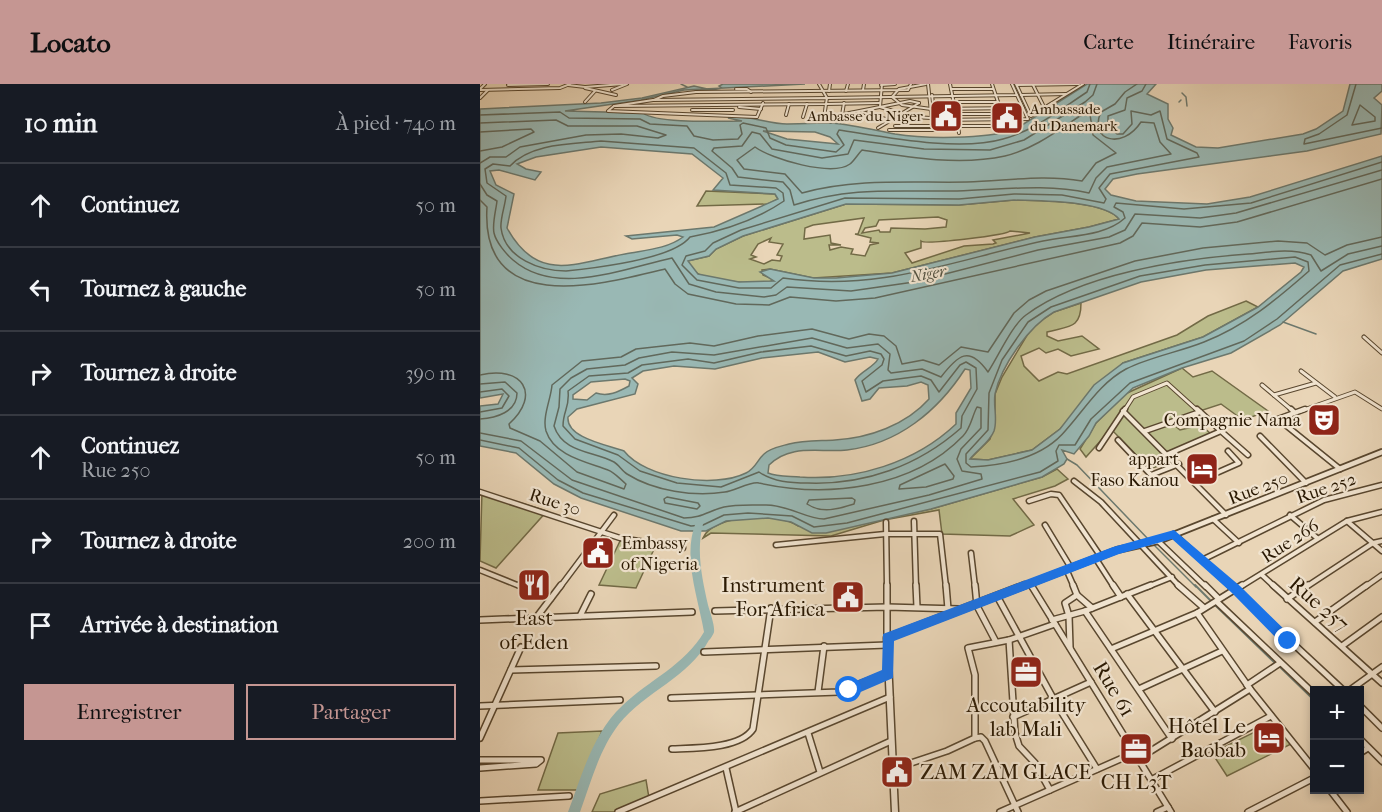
<!DOCTYPE html>
<html lang="fr">
<meta charset="utf-8">
<style>
:root{--surface:#171b24;--page:#20242c;--text:#f1f3f6;--muted:#9ea1a6;--line:#363941;--accent:#c59692}
body{margin:0;font-family:"IM FELL French Canon",serif;background:var(--page);color:var(--text)}
.controls{position:absolute;right:18px;bottom:18px;display:grid;overflow:hidden;border-radius:0px;box-shadow:0 3px 9px #0003}
.controls button{width:54px;height:54px;display:grid;place-items:center;padding:0;border:0;border-bottom:2px solid var(--line);background:var(--surface);color:var(--text);font:30px sans-serif}
.stop{position:absolute;width:18px;height:18px;margin:-14px;border:4px solid #1a73e8;border-radius:50%;background:#fff}
.stop.end{background:#1a73e8;border-color:#fff;box-shadow:0 2px 6px #0008}
.list{margin:0;padding:0;list-style:none}
h2{display:flex;justify-content:space-between;align-items:center;height:78px;margin:0;padding:0 24px;font-size:26px}
h2 small{font-size:20px;font-weight:400;color:var(--muted)}
.list li{display:grid;grid-template-columns:39px 1fr auto;gap:18px;align-items:center;box-sizing:border-box;height:84px;padding:0 24px;border-top:2px solid var(--line)}
.list b{display:block;font-size:22px;white-space:nowrap}
.list p{margin:0;font-size:20px;white-space:nowrap;color:var(--muted)}
.list em{font-size:20px;font-style:normal;color:var(--muted)}
.actions{display:flex;gap:12px;padding:18px 24px}
.actions a{flex:1;padding:14px 0;border:2px solid var(--accent);border-radius:0px;text-align:center;font-size:21px;color:var(--accent)}
.actions .main{background:var(--accent);color:#111}
.icon{flex:none;width:33px;height:33px;fill:none;stroke:currentColor;stroke-width:2;stroke-linecap:round;stroke-linejoin:round}
.map{position:relative;flex:none;width:902px;height:728px;overflow:hidden}
header{display:flex;align-items:center;gap:36px;box-sizing:border-box;height:84px;padding:0 30px;background:var(--accent);color:#111}
header strong{font-size:28px}
nav{display:flex;gap:33px;margin-inline-start:auto;font-size:21px}
main{display:flex}
aside{flex:1;background:var(--surface)}
.map>svg:first-child{display:block}
</style>
<header>
<strong>Locato</strong>
<nav><a>Carte</a><a>Itinéraire</a><a>Favoris</a></nav>
</header>
<main>
<aside>
<h2>10 min<small>À pied · 740 m</small></h2>
<ul class="list">
<li><svg class="icon" aria-label="ahead" viewBox="0 0 24 24"><path d="M12 20V5M6 11l6-6 6 6"/></svg><div><b>Continuez</b></div><em>50 m</em></li>
<li><svg class="icon" aria-label="left" viewBox="0 0 24 24"><path d="M17 20v-9H6M10 6l-5 5 5 5"/></svg><div><b>Tournez à gauche</b></div><em>50 m</em></li>
<li><svg class="icon" aria-label="right" viewBox="0 0 24 24"><path d="M7 20v-9h11M14 6l5 5-5 5"/></svg><div><b>Tournez à droite</b></div><em>390 m</em></li>
<li><svg class="icon" aria-label="ahead" viewBox="0 0 24 24"><path d="M12 20V5M6 11l6-6 6 6"/></svg><div><b>Continuez</b><p>Rue 250</p></div><em>50 m</em></li>
<li><svg class="icon" aria-label="right" viewBox="0 0 24 24"><path d="M7 20v-9h11M14 6l5 5-5 5"/></svg><div><b>Tournez à droite</b></div><em>200 m</em></li>
<li><svg class="icon" aria-label="arrive" viewBox="0 0 24 24"><path d="M6 21V4h12l-3 4 3 4H6"/></svg><div><b>Arrivée à destination</b></div></li>
</ul>
<div class="actions"><a class="main">Enregistrer</a><a>Partager</a></div>
</aside>
<div class="map">
<svg width="902" height="728" viewBox="0 0 902 728">
<rect width="100%" height="100%" fill="#e9d5b7"/>
<filter id="stains"><feTurbulence type="fractalNoise" baseFrequency=".00333" numOctaves="4"/><feColorMatrix values="0 0 0 0 .2 0 0 0 0 .09 0 0 0 0 .02 0 0 0 .5 -.17"/></filter>
<radialGradient id="worn" r=".72"><stop offset=".6" stop-color="#630" stop-opacity="0"/><stop offset="1" stop-color="#630" stop-opacity=".3"/></radialGradient>
<!-- green -->
<g fill="#bbbc8b" stroke="#726a46" stroke-width="1.5" fill-rule="evenodd">
<path d="M226 107 295 110 298 115 288 120 217 122Z"/>
<path d="M534 116C558 117 625 116 639 135L609 143 555 153 412 189 333 194 290 185 282 186 283 191 295 196C278 203 237 196 220 191 214 188 210 183 207 177L229 172 236 165 263 152 366 120 479 121ZM458 133 467 136 466 143 445 145 411 144 410 148H400L399 146 382 149 385 144 396 142 399 136ZM384 134 378 150H375L391 154 390 158 399 159 390 161 385 172 371 170 373 165 361 163 350 166 349 161H361L351 159 350 151 324 155 325 144 333 141ZM530 147 550 149 513 156 516 159 513 160 484 162 432 179 425 169 441 164V157C446 161 527 151 530 147ZM291 154 289 158 303 160 297 171 302 172 300 177 292 176 284 180 270 175 276 173 271 171 278 160Z"/>
<path d="M766 217 778 223 723 253 643 279 580 345 552 366 508 376 490 375 510 355 515 338V310L522 293 552 243 574 228 601 219C601 245 589 242 567 248V252L578 257 602 252 619 265 591 272 578 265 566 269 559 264 541 272 544 282 559 297 578 288 587 290 697 251 728 232Z"/>
<path d="M702 284 713 293 732 287 788 327 763 336 741 320 689 337 700 346 721 341 731 350 685 369 693 377 670 385 631 345 606 373 600 365 616 339 645 310Z"/>
<path d="M577 385 588 395 575 402 533 415 554 441 530 452 462 450 459 426 404 436 351 452 231 449 223 454C233 430 299 428 318 442L400 435 451 425 562 393Z"/>
<path d="M2 407 67 427 16 484 0 477Z"/>
<path d="M140 457 176 461 156 504 119 501Z"/>
<path d="M793 639 811 660 747 692 732 669Z"/>
<path d="M122 647 99 706H58L78 649Z"/>
<path d="M166 696 169 714 135 728H112L120 710Z"/>
</g>
<!-- water -->
<path fill="#99b8b4" stroke="#6c786d" stroke-width="1.5" fill-rule="evenodd" d="M243 0H325L204 6 161 16 85 27 163 29C177 40 241 37 262 37L248 34C268 30 287 40 307 40 323 40 344 39 352 39 374 41 394 46 415 50 445 55 505 55 534 46L607 0H676L667 10 688 20V35L693 44 691 51 716 63 738 64 823 50 836 45 863 27 870 0H902V7L894 14 902 21 901 50 827 67 657 90 633 95 625 105 631 111 656 117 727 120 770 113 902 72V175L863 187 800 241 751 269 702 284 653 304 616 339 609 352 594 370 582 366 587 375 584 380 562 393 451 425 346 449H332L311 438 288 434 246 437 226 447H201L101 414 74 400 36 369 0 362V322L18 320 23 310 0 314V25L121 19 162 14 214 2 232 6 242 4 239 2ZM283 47 335 48 350 53 358 60 307 55ZM121 63 212 70 243 94 233 106 295 110 298 115 234 143 146 152 152 155 197 151 203 153C187 165 165 166 145 170 95 179 58 200 27 144L34 110 16 101 10 87 19 86 55 96 61 88 46 85 37 80 56 73ZM534 116C558 117 624 116 639 135L609 143 555 153 412 189 356 194H334L290 185 280 188 294 197 259 198 223 191 218 190 208 177 229 172 236 165 263 152 366 120 479 121ZM815 179 824 183 821 188 778 223 723 253 643 279 614 301 580 345 552 366 508 376 490 375C497 366 510 358 514 347 518 335 513 322 515 310 521 282 549 242 574 228L661 198 726 186ZM338 268 365 278 390 273 398 275C394 283 381 287 375 296L382 317 390 315 399 304 427 302 441 298 448 301 449 315C426 341 389 354 355 356 340 357 324 356 309 360 302 362 290 364 284 370 277 376 276 384 266 389 234 405 165 394 144 367 128 361 86 354 88 333L97 325 155 310 158 300 152 294 163 287 194 282 235 285 282 274ZM485 285 490 286 491 304 476 329V340C435 379 375 397 320 393 310 392 297 393 288 389L289 381C311 359 340 369 367 366 418 360 458 327 485 285ZM145 295 150 297 149 302C138 308 128 313 116 309L107 316 93 315V311L111 298Z"/>
<g fill="none" stroke-linecap="round" stroke-linejoin="round">
<!-- shore -->
<g stroke="#61685b" stroke-width="1.5">
<path d="M617 0 613 11 605 18 544 56 510 66 444 65 374 56 368 70 342 74 292 65 280 50 272 48 262 62 234 64 232 67 252 84 258 93 303 98 310 106 314 121C374 102 416 108 477 107 522 106 564 99 609 109L616 94 627 83 691 70 680 58 674 39 661 38C642 67 608 56 621 28L635 20 645 8 657 0"/>
<path d="M666 0 662 7 647 14 645 26 628 32V43L637 50H643L652 40 651 27 671 31 680 27 687 55 717 69 719 73 630 90 619 104 626 115 624 119 582 111 534 110 479 115 365 114 261 146 233 159 225 167 206 172 202 181 217 196 259 204H291L303 194C400 208 471 177 563 157 590 151 624 153 645 134L643 128 634 123 636 119 704 125 771 119 902 78"/>
<path d="M876 0 867 31 839 50 825 55 824 60 902 44"/>
<path d="M880 21 895 33V37L872 41Z"/>
<path d="M606 28 610 30 613 51 636 69 616 79 602 97C563 90 526 97 487 98 431 99 377 94 322 109L305 90 264 85 257 76 275 63C291 75 352 93 370 80 374 77 378 70 382 66 427 73 479 82 525 72 555 65 581 44 606 28Z"/>
<path d="M0 31 80 28 89 34 160 35 170 40 207 42 214 52 233 56 258 55 262 50 260 41 263 39 286 44 290 54 306 61 356 68 364 61 357 50 359 46C405 53 479 68 523 55 554 47 581 25 607 8L610 0"/>
<path d="M0 39 76 36 88 42H157L186 51 178 54 141 50 106 51 40 63 26 73H10L0 79"/>
<path d="M0 48 51 45 54 48 22 63 0 67"/>
<path d="M121 57 214 64 246 89 250 101 296 104 303 109 304 117C276 136 243 147 210 153 193 175 115 184 86 187 61 187 25 175 21 144 20 135 25 122 26 112L7 99 5 85 13 80 30 82C51 59 92 60 121 57Z"/>
<path d="M0 100 7 111 17 117C16 126 12 140 14 149 16 158 26 170 33 176 76 213 142 185 192 174L209 200 236 208 284 213 296 211 307 203 371 207 434 198 558 166 629 153 645 146 655 130 720 134 756 129 902 86"/>
<path d="M0 116 7 123C0 233 120 201 185 185L195 200 208 210 256 220 289 221 310 213 356 217 395 214 640 159 653 152 662 139 720 143 757 138 902 95"/>
<path d="M815 173 828 178 829 187C796 216 765 242 724 258 699 268 670 273 646 285 620 299 605 325 586 346 563 374 525 381 491 383L486 379V370L508 346 509 309 522 276 548 238 571 223 660 192 725 181Z"/>
<path d="M331 262 366 272 390 267 401 270 404 275 402 281 382 297 386 308 403 297 441 292 451 296 459 308 480 281 486 278 496 284 497 305 482 332 481 344C438 382 385 401 328 399 311 399 293 398 279 388L241 403 197 399 160 387 138 371 95 355 83 342C83 327 90 323 88 307L109 292 148 289 162 281 208 275 234 279 281 268Z"/>
<path d="M0 291C42 281 62 310 29 340L30 344 60 357 97 388 144 405 146 400C140 395 134 388 128 386 107 378 74 372 66 347 62 333 71 315 72 301L102 277 141 273 156 265 210 259 234 262 278 252 332 245 369 255 389 250 404 252 416 262 422 280 443 276 459 281 481 263 508 268 534 229 549 216 566 207 655 177 723 164 798 157 827 159 845 171 867 161 902 153"/>
<path d="M0 300 25 298 37 309C37 328 16 334 0 335"/>
<path d="M0 308 22 305 29 312 22 324 0 328"/>
<path d="M0 349 41 357 92 396 204 434C222 434 228 427 244 423 256 420 273 421 286 421 309 421 326 435 344 435L449 411 502 395 501 390 482 387 477 375 481 365 501 344V324L497 323C492 332 491 344 483 352 432 405 347 414 279 399 271 397 254 407 245 408 214 413 174 407 147 390 142 387 139 381 134 378 113 367 83 369 74 342L79 323 80 305 91 294 107 285 145 281 159 274 192 268 234 271 332 254 367 264 398 260 410 270 408 286 411 289 442 285 461 293C478 271 489 261 508 288 518 273 532 241 546 231 601 190 700 175 768 170 790 168 810 164 831 171L841 187 868 170 902 162"/>
<path d="M0 356 39 364 78 396 103 409 211 442 223 441 244 431 268 429 312 432 334 443 367 439 560 388 578 377 576 367 579 361H595L611 335 650 299 764 257 797 235 860 181 902 170"/>
<path d="M465 380 474 392 473 395 446 403 419 405 420 401Z"/>
<path d="M187 413 218 419 220 422 217 425 185 419 184 415Z"/>
<path d="M372 414 375 416 374 420C358 425 342 430 327 420L329 416Z"/>
</g>
<!-- stream-far1 -->
<g stroke="#6c786d" stroke-width="1.5">
<path d="M201 0 207 3"/>
<path d="M702 9 706 13 707 22"/>
<path d="M699 18 701 16"/>
<path d="M803 238 836 250"/>
<path d="M587 375 597 381 669 456"/>
<path d="M673 460 716 503"/>
</g>
<!-- stream -->
<g stroke="#6c786d" stroke-width="2">
<path d="M715 501 731 517"/>
<path d="M735 521 796 580"/>
<path d="M800 583 834 616"/>
<path d="M880 659 902 681"/>
</g>
<!-- river -->
<path fill="#99b8b4" fill-rule="evenodd" d="M219 437 222 438 223 440C216 467 222 494 228 521 230 528 235 542 234 548 234 549 230 556 229 556 209 593 165 608 139 640 119 666 111 698 100 728H88C102 691 113 649 142 622 169 596 205 581 224 548 218 513 202 472 216 438Z"/>
<!-- minor-far3 casing -->
<g stroke="#59472f" stroke-width="4">
<g id="minor-far3">
<path d="M402 0 400 23 420 29"/>
<path d="M446 0 419 5 412 13 422 21 451 25"/>
<path d="M470 0 475 25"/>
<path d="M536 0 551 32 603 0"/>
<path d="M28 1 68 0"/>
<path d="M88 1 105 3 143 0"/>
<path d="M401 1 415 0"/>
<path d="M537 1 599 0"/>
<path d="M553 1 564 23"/>
<path d="M105 4 136 11"/>
<path d="M0 5 5 0"/>
<path d="M256 5H267L271 8"/>
<path d="M471 5H513"/>
<path d="M0 6 80 4 90 0"/>
<path d="M132 6 147 0"/>
<path d="M383 6 384 0"/>
<path d="M349 7 350 0"/>
<path d="M366 7 368 0"/>
<path d="M216 8 428 6 431 0"/>
<path d="M452 11 456 46"/>
<path d="M541 11 586 10"/>
<path d="M0 14 8 6"/>
<path d="M347 14 346 20 134 22 173 16Z"/>
<path d="M174 16 183 12 216 8"/>
<path d="M105 18 115 7"/>
<path d="M473 18H518"/>
<path d="M364 19 362 31 375 35"/>
<path d="M346 20 344 34 430 17 439 19"/>
<path d="M346 20 400 19"/>
<path d="M134 22 128 27 277 33 283 19"/>
<path d="M259 23 281 25"/>
<path d="M453 25 543 24"/>
<path d="M212 26H253"/>
<path d="M382 28 409 36"/>
<path d="M476 30H522L512 0"/>
<path d="M306 31 309 20"/>
<path d="M417 32 451 34"/>
<path d="M323 33 327 20"/>
<path d="M477 35 479 49"/>
<path d="M455 36 548 35 537 11"/>
<path d="M415 42H452"/>
<path d="M478 42H516"/>
<path d="M398 44 439 19"/>
<path d="M409 46H453L448 0"/>
</g>
</g>
<!-- minor-far2 casing -->
<g stroke="#59472f" stroke-width="5">
<g id="minor-far2">
<path d="M884 253 902 269"/>
<path d="M821 287 855 313"/>
<path d="M782 301 813 327"/>
<path d="M794 311 836 299"/>
<path d="M644 327 653 313 687 299 718 327"/>
<path d="M821 327 875 308 902 325"/>
</g>
</g>
<!-- minor-far1 casing -->
<g stroke="#59472f" stroke-width="7">
<g id="minor-far1">
<path d="M811 325 814 328"/>
<path d="M825 325 798 335 860 385"/>
<path d="M643 327 746 431"/>
<path d="M665 347 720 328"/>
<path d="M742 348 768 371"/>
<path d="M780 352 826 399"/>
<path d="M638 356 671 391 699 380"/>
<path d="M619 364 645 325"/>
<path d="M688 370 741 347 717 325"/>
<path d="M594 397 621 418 700 503"/>
<path d="M716 398 759 379 748 367"/>
<path d="M0 408 140 454 203 464"/>
<path d="M549 417 571 410 579 411 621 473"/>
<path d="M810 431 837 454"/>
<path d="M733 435 759 459"/>
<path d="M434 437 436 503"/>
<path d="M867 437 902 467"/>
<path d="M406 438 407 503"/>
<path d="M565 441 591 484"/>
<path d="M694 450 751 503"/>
<path d="M678 457 726 503"/>
<path d="M296 461 405 450H460L466 503"/>
<path d="M491 469 495 503"/>
<path d="M616 475 634 503"/>
<path d="M722 476 844 416 902 401"/>
<path d="M0 486 42 503"/>
<path d="M587 487 594 503"/>
<path d="M782 491 795 503"/>
<path d="M550 499 552 503"/>
<path d="M80 503 134 431"/>
<path d="M667 503 692 493"/>
<path d="M760 503 867 437 902 428"/>
<path d="M826 503 893 459 902 457"/>
<path d="M885 503 902 491"/>
</g>
</g>
<!-- minor casing -->
<g stroke="#59472f" stroke-width="8">
<g id="minor">
<path d="M39 501 71 514"/>
<path d="M407 501V553"/>
<path d="M436 501 437 523"/>
<path d="M466 501 468 525"/>
<path d="M495 501 497 522 516 558"/>
<path d="M551 501 691 728"/>
<path d="M633 501 641 513"/>
<path d="M698 501 723 523"/>
<path d="M725 501 739 515"/>
<path d="M750 501 863 606"/>
<path d="M793 501 902 599"/>
<path d="M647 510 735 628"/>
<path d="M597 511 612 524"/>
<path d="M517 512 574 616 617 685"/>
<path d="M807 515 828 501"/>
<path d="M737 518 834 610"/>
<path d="M235 527 407 523 479 525"/>
<path d="M605 527 692 655"/>
<path d="M717 529 770 605 834 685"/>
<path d="M100 532 111 510"/>
<path d="M56 534 81 501"/>
<path d="M0 536 212 528"/>
<path d="M572 536 605 527 671 501"/>
<path d="M835 538 887 501"/>
<path d="M529 556 535 649 539 662 555 679 570 706"/>
<path d="M862 562 902 533"/>
<path d="M590 563 589 532 585 519 597 511 593 501"/>
<path d="M631 565 717 529 762 501"/>
<path d="M224 568 407 561"/>
<path d="M31 586 176 582"/>
<path d="M767 601 800 579"/>
<path d="M659 605 742 567"/>
<path d="M870 606 902 583"/>
<path d="M338 608 344 562"/>
<path d="M191 614 359 608 408 589"/>
<path d="M0 622 140 616"/>
<path d="M880 622 902 644"/>
<path d="M533 633 611 598"/>
<path d="M328 649 340 688"/>
<path d="M0 654 41 563"/>
<path d="M495 654 501 653 505 657 538 728"/>
<path d="M880 655 902 677"/>
<path d="M192 665C214 664 260 665 273 645L291 524"/>
<path d="M880 669 888 664"/>
<path d="M658 675 770 605"/>
<path d="M0 676H61L56 680 0 684"/>
<path d="M246 684 256 728"/>
<path d="M413 685 467 667 495 654V591L488 564 529 556 575 540"/>
<path d="M671 696 791 632"/>
<path d="M850 706 867 728"/>
<path d="M0 717 89 712"/>
<path d="M138 728 410 613"/>
<path d="M255 728 411 657"/>
<path d="M520 728 654 669"/>
<path d="M677 728 688 723"/>
<path d="M768 728 834 694"/>
</g>
</g>
<!-- tertiary-far2 casing -->
<g stroke="#59472f" stroke-width="4">
<path id="tertiary-far2" d="M339 0 347 14 537 11 532 0"/>
</g>
<!-- tertiary-far1 casing -->
<g stroke="#59472f" stroke-width="8">
<path id="tertiary-far1" d="M541 503 637 466 678 457 902 368"/>
</g>
<!-- tertiary casing -->
<g stroke="#59472f" stroke-width="9">
<path id="tertiary" d="M415 728 407 554 545 501"/>
</g>
<!-- minor-far3 -->
<use href="#minor-far3" stroke="#f1e4d0" stroke-width="2"/>
<!-- minor-far2 -->
<use href="#minor-far2" stroke="#f1e4d0" stroke-width="3"/>
<!-- minor-far1 -->
<use href="#minor-far1" stroke="#f1e4d0" stroke-width="4"/>
<!-- minor -->
<use href="#minor" stroke="#f1e4d0" stroke-width="5"/>
<!-- tertiary-far2 -->
<use href="#tertiary-far2" stroke="#f1e4d0" stroke-width="2"/>
<!-- tertiary-far1 -->
<use href="#tertiary-far1" stroke="#f1e4d0" stroke-width="4.5"/>
<!-- tertiary -->
<use href="#tertiary" stroke="#f1e4d0" stroke-width="6"/>
</g>
<!-- route -->
<path fill="#1a73e8" d="M694 446 760 502 812 553V561H803L752 509 692 455 639 470 414 557 413 594 369 613 364 611V602L402 586 403 550 633 463Z"/>
<!-- icons -->
<defs>
<g id="civic-square" transform="scale(1.725)"><rect x="-9" y="-9" width="18" height="18" rx="4" fill="#8f2418" stroke="#f1e4d0"/><path d="M-.6-6.5H3V-4.5H.6V-3L4-1V1h2V6H-6V1h2V-1L-.6-3ZM-1.2 2.5V6h2.4V2.5Z" fill="#fff"/></g>
<g id="theatre-square" transform="scale(1.725)"><rect x="-9" y="-9" width="18" height="18" rx="4" fill="#8f2418" stroke="#f1e4d0"/><path d="M-5-5.5Q0-4 5-5.5V0Q5 5 0 6Q-5 5-5 0ZM-3.3-2.5H-1v1.5H-3.3ZM1-2.5H3.3v1.5H1ZM-2.8 1Q0 5.5 2.8 1Z" fill="#fff"/></g>
<g id="hotel-square" transform="scale(1.725)"><rect x="-9" y="-9" width="18" height="18" rx="4" fill="#8f2418" stroke="#f1e4d0"/><path d="M-6-4.5h1.5V1H6V5H4.5V3h-9V5H-6ZM-4 0a1.8 1.8 0 1 1 3.6 0ZM.5 0V-2.5h3Q6-2.5 6 0Z" fill="#fff"/></g>
<g id="restaurant-square" transform="scale(1.725)"><rect x="-9" y="-9" width="18" height="18" rx="4" fill="#8f2418" stroke="#f1e4d0"/><path d="M-5-6h1v4h1v-4h1v4h1v-4h1v5L-1.5 .5V6h-2V.5L-5-1ZM5-6V6H3V1.5H1.5Q1.5-4 5-6Z" fill="#fff"/></g>
<g id="office-square" transform="scale(1.725)"><rect x="-9" y="-9" width="18" height="18" rx="4" fill="#8f2418" stroke="#f1e4d0"/><path d="M-6-3h4V-5.5h4V-3h4V5H-6ZM-1-4.5V-3h2v-1.5ZM-6 0V1H6V0Z" fill="#fff"/></g>
</defs>
<g fill-rule="evenodd">
<use href="#civic-square" x="466" y="32"/>
<use href="#civic-square" x="527" y="34"/>
<use href="#theatre-square" x="844" y="336"/>
<use href="#hotel-square" x="722" y="385"/>
<use href="#civic-square" x="118" y="469"/>
<use href="#restaurant-square" x="54" y="501"/>
<use href="#civic-square" x="368" y="513"/>
<use href="#office-square" x="546" y="588"/>
<use href="#hotel-square" x="789" y="654"/>
<use href="#office-square" x="656" y="665"/>
<use href="#civic-square" x="417" y="688"/>
</g>
<g text-anchor="middle" stroke-width="4.5" stroke-linejoin="round" paint-order="stroke">
<!-- far-poi labels -->
<g font-size="15" fill="#291802" stroke="#f1e4d0" text-anchor="start">
<text x="550" y="30">Ambassade<tspan x="550" dy="17">du Danemark</tspan></text>
<text x="443" y="37" text-anchor="end">Ambasse du Niger</text>
</g>
<!-- far-water labels -->
<g font-size="16" font-style="italic" fill="#505040" stroke="#f1e4d0">
<text transform="translate(448 189) rotate(-10)" y="6">Niger</text>
</g>
<!-- poi labels -->
<g font-size="18" fill="#291802" stroke="#f1e4d0" text-anchor="end">
<text x="821" y="342">Compagnie Nama</text>
<text x="699" y="381">appart<tspan x="699" dy="21">Faso Kanou</tspan></text>
<text x="141" y="465" text-anchor="start">Embassy<tspan x="141" dy="21">of Nigeria</tspan></text>
</g>
<!-- street labels -->
<g font-size="18" fill="#291802" stroke="#f1e4d0">
<text transform="translate(778 404) rotate(-21)" y="6">Rue 250</text>
<text transform="translate(846 404) rotate(-19)" y="6">Rue 252</text>
<text transform="translate(75 418) rotate(18)" y="6">Rue 30</text>
<text transform="translate(810 457) rotate(-33)" y="6">Rue 266</text>
</g>
<!-- near-poi labels -->
<g font-size="21" fill="#291802" stroke="#f1e4d0">
<text x="345" y="508" text-anchor="end">Instrument<tspan x="345" dy="24">For Africa</tspan></text>
<text x="54" y="541">East<tspan x="54" dy="24">of Eden</tspan></text>
<text x="546" y="628">Accoutability<tspan x="546" dy="24">lab Mali</tspan></text>
<text x="766" y="649" text-anchor="end">Hôtel Le<tspan x="766" dy="24">Baobab</tspan></text>
<text x="440" y="695" text-anchor="start">ZAM ZAM GLACE</text>
<text x="656" y="705">CH L3T</text>
</g>
<!-- near-street labels -->
<g font-size="21" fill="#291802" stroke="#f1e4d0">
<text transform="translate(839 520) rotate(41)" y="7">Rue 257</text>
<text transform="translate(634 605) rotate(59)" y="7">Rue 61</text>
</g>
</g>
<rect width="100%" height="100%" filter="url(#stains)"/>
<rect width="100%" height="100%" fill="url(#worn)"/>
</svg>
<div class="controls">
<button>+</button>
<button>−</button>
</div>
<div class="stop" style="left:369px;top:606px"></div>
<div class="stop end" style="left:808px;top:557px"></div>
</div>
</main>
